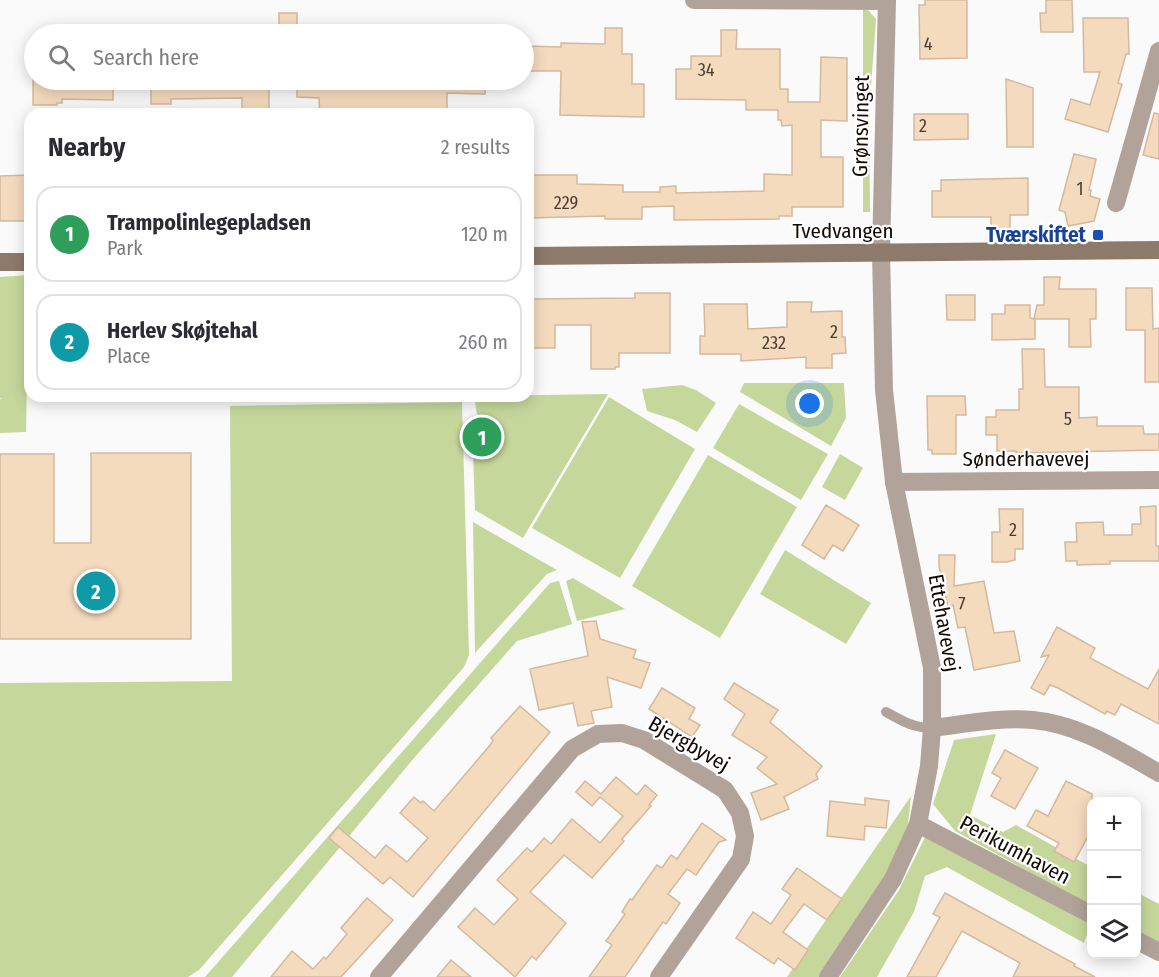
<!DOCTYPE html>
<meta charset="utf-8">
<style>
:root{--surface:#fff;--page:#f2f2f3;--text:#2b2b33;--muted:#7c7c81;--line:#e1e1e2;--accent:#db2777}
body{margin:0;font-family:"Fira Sans Condensed",sans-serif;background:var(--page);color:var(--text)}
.controls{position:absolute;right:18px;bottom:18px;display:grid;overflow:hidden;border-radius:12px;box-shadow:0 3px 15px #0003}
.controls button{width:54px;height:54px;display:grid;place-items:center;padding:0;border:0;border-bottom:2px solid var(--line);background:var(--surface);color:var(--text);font:30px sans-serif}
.you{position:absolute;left:810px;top:404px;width:21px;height:21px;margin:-15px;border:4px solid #fff;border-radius:50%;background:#1a73e8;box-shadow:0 0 0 9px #1a73e833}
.badge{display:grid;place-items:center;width:39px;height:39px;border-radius:50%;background:var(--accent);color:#fff;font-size:20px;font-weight:700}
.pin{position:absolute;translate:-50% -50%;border:3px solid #fff;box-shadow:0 2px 6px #0006}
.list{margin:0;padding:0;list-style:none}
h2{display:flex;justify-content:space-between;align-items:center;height:78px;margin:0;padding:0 24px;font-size:26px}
h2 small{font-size:20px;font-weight:400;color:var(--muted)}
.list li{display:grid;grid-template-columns:39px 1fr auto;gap:18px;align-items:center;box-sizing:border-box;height:96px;margin:0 12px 12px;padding:0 12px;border:2px solid var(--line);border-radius:18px}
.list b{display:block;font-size:22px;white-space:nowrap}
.list p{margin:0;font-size:20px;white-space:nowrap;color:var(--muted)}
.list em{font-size:20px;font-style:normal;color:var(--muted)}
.icon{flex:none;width:33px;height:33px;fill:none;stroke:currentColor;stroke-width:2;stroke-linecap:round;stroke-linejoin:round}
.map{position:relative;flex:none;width:1159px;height:977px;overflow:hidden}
.search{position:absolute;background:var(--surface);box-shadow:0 3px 15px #0003;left:24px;top:24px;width:510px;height:66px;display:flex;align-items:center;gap:15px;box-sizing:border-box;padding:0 21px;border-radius:33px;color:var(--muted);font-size:22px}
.panel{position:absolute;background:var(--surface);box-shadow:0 3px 15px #0003;left:24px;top:108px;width:510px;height:294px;border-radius:18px}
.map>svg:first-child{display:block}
</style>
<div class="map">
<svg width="1159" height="977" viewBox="0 0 1159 977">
<rect width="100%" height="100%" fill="#fafafa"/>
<!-- green -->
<g fill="#c6d79c">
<path d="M867 9 876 19 869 113 870 212H863V10Z"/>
<path d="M29 275 26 432 0 433V399L2 398H0V277Z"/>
<path d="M744 383H844L846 418 831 446 740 392Z"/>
<path d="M682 385 696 390 716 403 697 432 675 420 647 411 642 389Z"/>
<path d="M608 394 523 538 475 510 473 454 491 445 496 430 477 414 474 396Z"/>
<path d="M609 397 695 449 620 578 532 528Z"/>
<path d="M462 402 469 655 464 667 199 970 188 977H0V683L232 681 230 406Z"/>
<path d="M739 404 828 454 801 500 713 448Z"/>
<path d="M840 454 863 468 845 500 822 487Z"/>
<path d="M708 455 797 507 720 638 632 586Z"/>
<path d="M473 522 557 570 547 574 475 653Z"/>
<path d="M785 550 871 603 846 644 760 594Z"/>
<path d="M573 578 625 609 577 621 566 581Z"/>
<path d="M559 581 572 624 517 641 414 758 232 977H205L550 583Z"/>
<path d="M996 734 970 815 1003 832 1016 825 1091 867V906L955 831 933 804 954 740Z"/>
<path d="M911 796 908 824 889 874 822 977H787Z"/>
<path d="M926 835 1091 923 1084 943 947 867 925 876 914 912 877 977H840L899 890Z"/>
<path d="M1136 892 1159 904V943L1137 931Z"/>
</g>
<!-- building -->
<g fill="#f5dbbe" stroke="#d3b99e" stroke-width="1.5">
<path d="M925 0H967V58L920 59 919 5H925Z"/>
<path d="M1046 0H1072L1073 32H1041L1040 13H1046Z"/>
<rect x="279" y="13" width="18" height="20"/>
<path d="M1083 18H1128L1129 54H1126L1118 83 1122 84 1108 132 1065 119 1071 99 1090 105 1100 72H1084Z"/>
<path d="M605 28H622V54H632V84H644V117L560 115 561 71H524V46L561 47V43L605 44Z"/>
<path d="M721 30H737L736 49H780V89H788V102H820L821 57 847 58V121L821 120V157H843V207H792V216H779V219L674 220V206L642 207V219H605V216L528 218V175H577V184L623 185V192H660V187L676 186V193L764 191V174L792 175V125L782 126 781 120H778V110H746V100L676 99V69H691V56H721Z"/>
<path d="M1006 79 1033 88V147H1007Z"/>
<path d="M33 80H113V100L62 99V103H57V105H33Z"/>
<path d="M151 80H269V110H242V98L171 99V104H151Z"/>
<path d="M297 80H486L485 94 447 93V114H320L319 98 297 97Z"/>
<path d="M1154 113 1159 114V159L1143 155Z"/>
<path d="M914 114H968V139L914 140Z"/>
<path d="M1074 154 1096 159 1089 190H1091L1090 196 1100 199 1094 221 1068 226 1065 212 1059 210Z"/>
<path d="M30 175V221H0V176Z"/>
<path d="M1028 178V215H1010V229L995 230V227H991V217H932V191H941V180Z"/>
<path d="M1044 277H1060L1059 289H1096V319H1090L1091 347H1069V319H1035V339L992 340V314H1005V305H1030V318L1034 319 1037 305H1044Z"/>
<path d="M1126 288H1152L1153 329 1159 328V382H1145V330H1126Z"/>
<path d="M635 293H670V353H619V367H615V369H591V325H555V348H532V332H528V314H532L531 299 635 298Z"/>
<path d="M946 295H975V320H947Z"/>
<path d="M787 302H812L811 312 842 311V337H845L846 353 832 354V368H806V357L741 361V354H700V336H705L704 304H747L748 329 787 327Z"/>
<path d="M1022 349H1044L1045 387H1079V418L1097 417V426H1143L1144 434H1159V450L1016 453V451H997V435H986V417H996V410H1019V389H1023Z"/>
<path d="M927 396H965L966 415H956V454H932V450H928Z"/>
<path d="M91 453H191V639H0V454H54V543H91Z"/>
<path d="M826 505 859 525 843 551 833 545 824 559 802 545Z"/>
<path d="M1156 506V546H1159V561H1110V564L1077 565V561H1066L1065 542H1077L1076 523 1103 522 1104 535H1132V524H1141L1140 507Z"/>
<path d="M999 509H1023V549H1015V560L1007 562H992V532H1000Z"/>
<path d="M939 555H955L954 586 984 581 994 633 1014 631 1020 661 974 670 965 627 958 628 953 605 948 607 939 566Z"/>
<path d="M596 621 600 639 636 650 633 658 650 663 641 688 607 677 612 707 591 711 594 723 578 726 573 703 539 710 530 669 588 656 582 622Z"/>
<path d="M1057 627 1095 648 1090 658 1148 689 1159 669V724L1121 704 1115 715 1107 711 1105 714 1058 688 1050 685 1044 695 1031 688 1049 655 1041 657Z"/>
<path d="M734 683 778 710 770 722 822 766 816 774 818 779 784 797 789 809 761 820 751 793 777 784 757 768 767 757 732 735 745 714 724 699Z"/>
<path d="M662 688 695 708 689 719 700 725 692 737 649 709Z"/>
<path d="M520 706 550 732 413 897 390 877 383 884 329 838 338 827 375 858 386 845 407 862 428 838 400 813 414 797 421 803 423 801 434 811 491 744 493 740 491 738Z"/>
<path d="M1005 750 1038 768 1015 809 991 796 1001 778 992 773Z"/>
<path d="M616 777 637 795 645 785 657 795 649 805 651 806 622 839 624 841 592 878 564 855 530 892 566 923 536 960 532 956 515 977 458 927 475 908 494 925 518 899 497 880 527 848 532 852 544 838 551 844 572 819 600 843 623 816 600 797 592 806 576 792 585 781 601 794Z"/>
<path d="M1066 781 1092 794V829L1074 862 1054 851 1059 843 1027 826 1036 810 1048 816Z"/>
<path d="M865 798 889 801 886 828 865 826 864 840 827 836 830 801 865 805Z"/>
<path d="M702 823 726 840 719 842 696 875 687 869 668 894 680 903 666 924 663 922 625 977H589L612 945 606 941 625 914 622 912 630 899 632 900 657 865 662 868 671 855 677 859Z"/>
<path d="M797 868 842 899 827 920 804 904 783 932 808 950 795 970 778 958 774 964 736 938 753 912 771 924 791 895 782 889Z"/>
<path d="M945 893 1075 964 1074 966 1095 977H1013L1020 963 962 931 936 977H907L940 917 933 914Z"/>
<path d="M367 898 393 920 341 977H271L292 951 313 969 324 957 326 959 347 934 341 928Z"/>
<path d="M451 960 471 977H437Z"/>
</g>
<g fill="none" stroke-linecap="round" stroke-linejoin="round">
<!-- lane -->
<path stroke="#b1a399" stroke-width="10" d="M886 712C902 721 914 728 932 728"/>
<!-- street -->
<g stroke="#b1a399" stroke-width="18">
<path d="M694 0 887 1"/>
<path d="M1116 203 1159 51"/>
<path d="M894 482 1159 480"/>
<path d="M932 728C965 724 1000 717 1033 720 1079 724 1120 751 1159 773"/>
<path d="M918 824 1092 915"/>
<path d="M1136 940 1159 952"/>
<path d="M379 977 572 749 598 734 622 733 644 740 725 790 740 813 745 836 741 859 659 977"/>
<path d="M828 977 893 879 918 824 929 766 932 728V668L894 482 884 390 881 253 887 0"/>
</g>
<!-- secondary -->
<g stroke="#8d7a6b" stroke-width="18">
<path d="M528 256 1159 250"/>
<path d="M0 262H30"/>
</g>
</g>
<!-- markers -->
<rect fill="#1a4fb4" stroke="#fff" stroke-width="2" x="1092" y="229" width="12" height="12" rx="3"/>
<g text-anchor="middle" stroke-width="4.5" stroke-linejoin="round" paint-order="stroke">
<!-- number labels -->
<g font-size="18" fill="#4c3e32">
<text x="928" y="50">4</text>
<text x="706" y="76">34</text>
<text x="923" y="132">2</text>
<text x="1080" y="195">1</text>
<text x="566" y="209">229</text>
<text x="834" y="338">2</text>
<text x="774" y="349">232</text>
<text x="1068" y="425">5</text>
<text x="1013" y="536">2</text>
<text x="962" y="610">7</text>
</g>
<!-- street labels -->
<g font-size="21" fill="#130903" stroke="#fff">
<text transform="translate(861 126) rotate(-89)" y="7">Grønsvinget</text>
<text x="843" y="238">Tvedvangen</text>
<text x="1026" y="466">Sønderhavevej</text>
<text transform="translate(944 623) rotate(80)" y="7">Ettehavevej</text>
<text transform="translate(689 744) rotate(30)" y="7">Bjergbyvej</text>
<text transform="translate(1015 850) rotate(28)" y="7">Perikumhaven</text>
</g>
<!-- transit labels -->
<g font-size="21" font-weight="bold" fill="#164399" stroke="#fff" text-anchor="end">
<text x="1086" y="242">Tværskiftet</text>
</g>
</g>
</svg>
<div class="controls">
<button>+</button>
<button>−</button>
<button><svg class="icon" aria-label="layers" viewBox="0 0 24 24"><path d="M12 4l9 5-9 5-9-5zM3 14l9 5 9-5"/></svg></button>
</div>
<div class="you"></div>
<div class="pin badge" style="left:482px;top:437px;background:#2e9e5b">1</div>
<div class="pin badge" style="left:96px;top:591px;background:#0f9aa8">2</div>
<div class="search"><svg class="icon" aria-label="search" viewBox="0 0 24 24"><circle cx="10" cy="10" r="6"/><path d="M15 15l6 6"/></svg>Search here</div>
<section class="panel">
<h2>Nearby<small>2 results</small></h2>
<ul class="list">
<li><span class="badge" style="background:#2e9e5b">1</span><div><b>Trampolinlegepladsen</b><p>Park</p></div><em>120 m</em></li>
<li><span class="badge" style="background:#0f9aa8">2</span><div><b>Herlev Skøjtehal</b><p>Place</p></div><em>260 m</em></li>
</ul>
</section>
</div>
